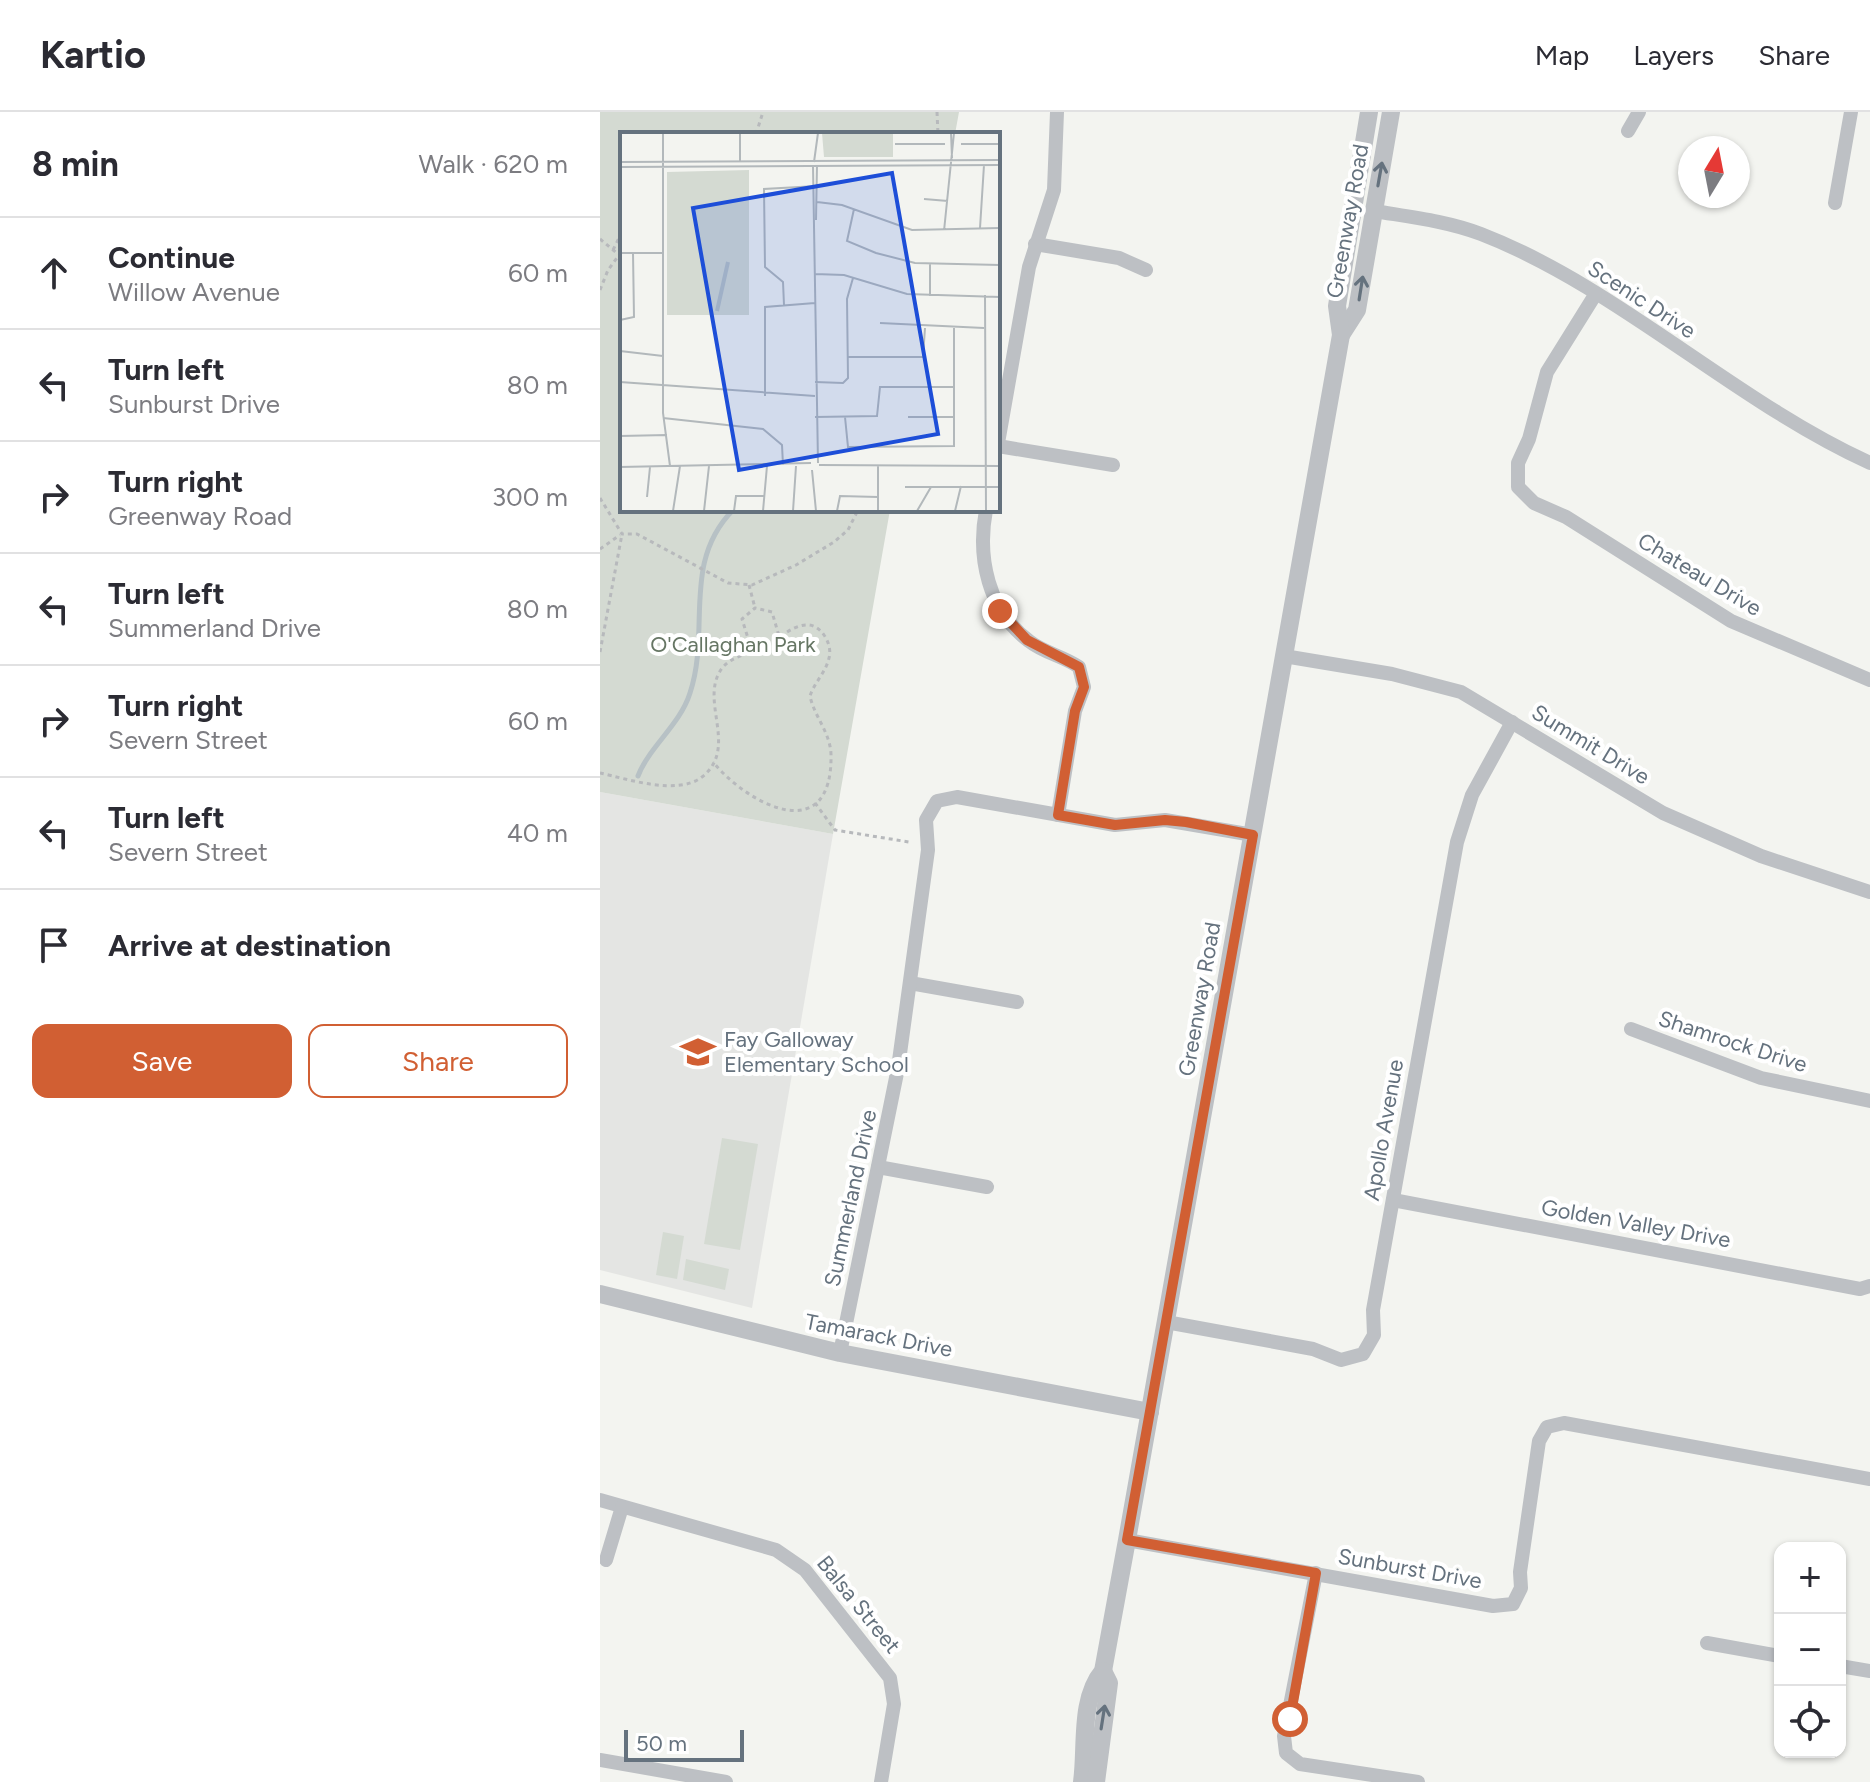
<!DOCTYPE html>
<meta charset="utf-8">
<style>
:root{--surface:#fff;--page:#f2f2f3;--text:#2b2b33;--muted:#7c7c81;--line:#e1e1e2;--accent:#d15f33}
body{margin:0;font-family:Figtree,sans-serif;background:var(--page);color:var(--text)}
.controls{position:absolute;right:24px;bottom:24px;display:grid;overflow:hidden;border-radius:16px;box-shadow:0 2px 6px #0004}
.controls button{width:72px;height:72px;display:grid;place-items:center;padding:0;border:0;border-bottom:2px solid var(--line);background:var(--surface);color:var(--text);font:40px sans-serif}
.compass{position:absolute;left:1078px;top:24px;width:72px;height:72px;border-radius:50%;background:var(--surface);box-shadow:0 2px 6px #0004;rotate:10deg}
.scale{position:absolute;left:24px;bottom:20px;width:120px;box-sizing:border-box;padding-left:8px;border:4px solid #65727e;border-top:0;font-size:22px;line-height:28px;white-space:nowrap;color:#65727e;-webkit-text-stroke:6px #fff;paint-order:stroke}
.stop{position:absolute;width:24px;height:24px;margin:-18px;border:6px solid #d15f33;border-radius:50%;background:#fff}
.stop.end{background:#d15f33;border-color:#fff;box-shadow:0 2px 8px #0008}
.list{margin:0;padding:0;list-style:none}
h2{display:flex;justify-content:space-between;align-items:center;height:104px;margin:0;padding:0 32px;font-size:34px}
h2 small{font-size:26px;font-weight:400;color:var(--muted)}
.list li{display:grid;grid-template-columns:52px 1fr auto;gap:24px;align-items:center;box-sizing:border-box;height:112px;padding:0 32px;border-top:2px solid var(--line)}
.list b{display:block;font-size:30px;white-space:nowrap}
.list p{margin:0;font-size:26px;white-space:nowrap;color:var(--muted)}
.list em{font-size:26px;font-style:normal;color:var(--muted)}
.actions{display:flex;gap:16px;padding:24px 32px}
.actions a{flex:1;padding:18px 0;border:2px solid var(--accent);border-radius:16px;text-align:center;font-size:28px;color:var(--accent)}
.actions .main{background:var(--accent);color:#fff}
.icon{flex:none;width:44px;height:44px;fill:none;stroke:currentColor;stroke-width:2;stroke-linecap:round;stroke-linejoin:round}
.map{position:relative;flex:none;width:1270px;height:1670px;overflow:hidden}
header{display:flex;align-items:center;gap:48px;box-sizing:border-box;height:112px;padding:0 40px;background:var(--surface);border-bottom:2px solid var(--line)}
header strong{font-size:38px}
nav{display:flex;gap:44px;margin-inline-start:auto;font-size:28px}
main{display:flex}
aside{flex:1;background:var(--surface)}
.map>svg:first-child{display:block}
</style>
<header>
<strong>Kartio</strong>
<nav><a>Map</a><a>Layers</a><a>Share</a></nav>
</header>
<main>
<aside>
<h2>8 min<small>Walk · 620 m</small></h2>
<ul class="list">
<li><svg class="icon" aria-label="ahead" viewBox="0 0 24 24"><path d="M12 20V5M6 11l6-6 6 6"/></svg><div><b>Continue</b><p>Willow Avenue</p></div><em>60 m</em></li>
<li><svg class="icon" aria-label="left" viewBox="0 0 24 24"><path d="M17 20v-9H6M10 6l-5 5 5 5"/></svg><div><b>Turn left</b><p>Sunburst Drive</p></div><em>80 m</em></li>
<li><svg class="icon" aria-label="right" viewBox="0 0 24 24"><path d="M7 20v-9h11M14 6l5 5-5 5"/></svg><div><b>Turn right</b><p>Greenway Road</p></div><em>300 m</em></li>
<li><svg class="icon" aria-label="left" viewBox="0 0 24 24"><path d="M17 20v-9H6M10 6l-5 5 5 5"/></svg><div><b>Turn left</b><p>Summerland Drive</p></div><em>80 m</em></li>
<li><svg class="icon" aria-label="right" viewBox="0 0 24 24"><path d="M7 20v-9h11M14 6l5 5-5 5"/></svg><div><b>Turn right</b><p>Severn Street</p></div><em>60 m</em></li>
<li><svg class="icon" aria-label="left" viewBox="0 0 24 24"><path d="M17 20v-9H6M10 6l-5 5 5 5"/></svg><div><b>Turn left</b><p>Severn Street</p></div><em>40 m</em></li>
<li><svg class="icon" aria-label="arrive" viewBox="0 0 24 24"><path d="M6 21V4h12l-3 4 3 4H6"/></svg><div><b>Arrive at destination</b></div></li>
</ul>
<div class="actions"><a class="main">Save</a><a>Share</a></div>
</aside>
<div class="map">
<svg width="1270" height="1670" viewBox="0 0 1270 1670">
<rect width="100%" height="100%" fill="#f3f4f0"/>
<!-- built -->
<path fill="#e4e5e3" d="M0 680 233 722 152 1196 0 1158Z"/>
<!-- green -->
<g fill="#d4dad2">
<path d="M0 0H359L355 22H22V398H290L233 722 0 680Z"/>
<path d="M122 1026 158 1032 140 1138 104 1132Z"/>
<path d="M63 1120 84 1124 77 1167 56 1163Z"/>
<path d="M86 1147 129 1157 125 1178 83 1168Z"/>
</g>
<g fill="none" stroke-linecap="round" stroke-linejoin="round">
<!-- stream -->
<path stroke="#b7c1c5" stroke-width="5" d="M38 664C49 635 80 613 90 581 111 518 81 451 133 398"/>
<!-- path -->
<g stroke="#b7b9bc" stroke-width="3" stroke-dasharray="4 4" stroke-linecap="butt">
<path d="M337 0 338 22"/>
<path d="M156 22 163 0"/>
<path d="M0 127 18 142"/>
<path d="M13 138 22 120"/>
<path d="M0 178 8 158 22 139"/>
<path d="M0 386 22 422H37L128 471 152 473 196 453 234 430 248 418 258 398"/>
<path d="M0 437 20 423"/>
<path d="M149 473 155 496"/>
<path d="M152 539 142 507 155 496 172 500 179 524"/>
<path d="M0 540 22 422"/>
<path d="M0 661C28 667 77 684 102 665 140 635 97 587 123 555 135 542 152 542 166 534 183 524 207 499 224 523 229 530 231 539 229 546 226 560 214 571 210 584 214 604 230 620 231 642 233 736 149 694 113 650"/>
<path d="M215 691 235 718 309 730"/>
</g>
<!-- minor -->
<g stroke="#bdc0c4" stroke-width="14">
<path d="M1028 19 1039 0"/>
<path d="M1235 91 1251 0"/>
<path d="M774 99C810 105 847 109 881 122 1018 175 1134 289 1270 351"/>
<path d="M435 132 519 146 546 158"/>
<path d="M995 183 947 260 929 327 918 351V375L934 391 966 405 1131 509 1270 568"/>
<path d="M398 331 429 155 454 78 457 0"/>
<path d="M398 334 513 353"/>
<path d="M386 398C377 445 388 499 429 529 444 541 463 544 479 555L484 575 475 599 458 703"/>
<path d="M684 544 792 562 861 580 1063 701 1161 744 1270 780"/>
<path d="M310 871 417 890"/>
<path d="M1031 917 1161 966 1270 989"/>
<path d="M278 1055 387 1075"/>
<path d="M793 1088 1260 1177 1270 1174"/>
<path d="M566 1210 713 1237 741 1248 763 1242 774 1223 773 1198 857 730 872 683 912 610"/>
<path d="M240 1241 298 956 328 738 326 708 337 689 357 685 515 713 565 708 653 723"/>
<path d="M0 1388 176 1438 205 1458 290 1566 294 1592 281 1670"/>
<path d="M527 1428 893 1494 913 1492 921 1476 920 1460 939 1329 947 1315 964 1311 1270 1367"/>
<path d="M6 1448 22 1395"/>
<path d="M716 1461 684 1624 686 1641 700 1652 818 1670"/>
<path d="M1107 1531 1180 1544"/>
<path d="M1240 1554 1270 1559"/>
<path d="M0 1648 126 1670"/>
</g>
<!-- tertiary -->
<g stroke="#bdc0c4" stroke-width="18">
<path d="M741 223 757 198 791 0"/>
<path d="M0 1182 240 1241 550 1300"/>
<path d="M482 1670C487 1635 479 1588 503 1559L527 1428 741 223 737 194 769 0"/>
<path d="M496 1670 509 1571 503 1559"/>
</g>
</g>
<!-- one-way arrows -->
<defs><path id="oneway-shaft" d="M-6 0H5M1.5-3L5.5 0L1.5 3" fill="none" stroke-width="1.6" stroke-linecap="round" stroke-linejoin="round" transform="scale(2)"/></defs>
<g stroke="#65727e">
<use href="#oneway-shaft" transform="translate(780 62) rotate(-80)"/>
<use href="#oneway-shaft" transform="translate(761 176) rotate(-81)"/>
<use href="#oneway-shaft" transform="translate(503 1605) rotate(-81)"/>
</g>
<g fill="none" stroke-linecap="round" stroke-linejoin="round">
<!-- route -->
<path stroke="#d15f33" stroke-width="10" d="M400 499 427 528 479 555 484 575 475 599 458 703 515 713 565 708 586 710 653 723 527 1428 716 1461 690 1607"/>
</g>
<!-- icons -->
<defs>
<g id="school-bare" transform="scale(2.76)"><path d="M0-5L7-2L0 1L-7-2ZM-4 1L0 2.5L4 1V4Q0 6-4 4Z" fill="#d15f33" stroke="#fff" stroke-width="2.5" paint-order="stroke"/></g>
</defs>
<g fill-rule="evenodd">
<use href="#school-bare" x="98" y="940"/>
</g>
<g text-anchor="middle" stroke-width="8" stroke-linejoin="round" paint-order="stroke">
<!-- street labels -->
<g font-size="22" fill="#65727e" stroke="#fff">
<text transform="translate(747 109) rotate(-80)" y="8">Greenway Road</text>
<text transform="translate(1042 187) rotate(33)" y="8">Scenic Drive</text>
<text transform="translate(1100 462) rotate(31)" y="8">Chateau Drive</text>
<text transform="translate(991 632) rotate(31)" y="8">Summit Drive</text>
<text transform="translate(599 887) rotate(-80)" y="8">Greenway Road</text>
<text transform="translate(1133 929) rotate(18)" y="8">Shamrock Drive</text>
<text transform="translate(783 1018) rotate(-80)" y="8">Apollo Avenue</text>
<text transform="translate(250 1086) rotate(-78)" y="8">Summerland Drive</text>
<text transform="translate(1036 1111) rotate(10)" y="8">Golden Valley Drive</text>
<text transform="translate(279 1223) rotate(11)" y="8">Tamarack Drive</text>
<text transform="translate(810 1456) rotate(10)" y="8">Sunburst Drive</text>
<text transform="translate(259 1492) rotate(51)" y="8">Balsa Street</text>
</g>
<!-- park labels -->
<g font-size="22" fill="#667664" stroke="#fff">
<text x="133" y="540">O'Callaghan Park</text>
</g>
<!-- poi labels -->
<g font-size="22" fill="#65727e" stroke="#fff" text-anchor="start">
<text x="124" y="935">Fay Galloway<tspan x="124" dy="25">Elementary School</tspan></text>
</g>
</g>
<!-- overview -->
<g transform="translate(20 20)">
<rect width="380" height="380" fill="#f3f4f0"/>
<path d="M202 1H273V25H204ZM129 38V183H47V40Z" fill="#d4dad2"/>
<path fill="none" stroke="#b7c1c5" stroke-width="4" d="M97 179 108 130"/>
<path fill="none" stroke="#b2b8bb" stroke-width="2" d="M43 1V281L50 334M331 1 332 26M275 12H325M341 12H380M0 30 380 28M120 30V1M194 30 198 1M193 34 198 331M0 35 380 33M304 67 328 69M197 70 222 73 292 98 380 96M234 77 227 109 256 121 295 131 380 133M196 88 197 33M360 96 364 33M324 99 334 1M0 121H43M195 142 224 143 287 162 380 165M365 163 366 379M310 164V132M164 173 163 150 145 135 144 57 197 54M0 188 14 185 13 121M260 191 364 196M0 219 43 224M227 225H303L305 196M0 250 195 264M195 250 223 251 228 246 227 167 233 146M145 264V175L195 171M195 285 257 284 260 255H334M225 285 228 315 334 314V196M288 285H334M43 286 143 297 162 313 163 333M0 304 47 303M199 333 380 334M0 335 191 331M192 338 196 379M285 355H380M27 365 30 335M53 379 60 334M84 379 89 334M114 379 116 364H145M143 379 147 334M173 379 176 334M217 379 220 364 258 365M258 379V334M297 379 311 355M335 379 341 354"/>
<path fill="#1d4ed8" fill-opacity="0.15" stroke="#1d4ed8" stroke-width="4" d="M272 41 318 302 119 338 73 76Z"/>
<rect width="380" height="380" fill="none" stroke="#65727e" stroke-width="4"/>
</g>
</svg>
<div class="controls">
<button>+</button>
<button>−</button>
<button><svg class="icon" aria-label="locate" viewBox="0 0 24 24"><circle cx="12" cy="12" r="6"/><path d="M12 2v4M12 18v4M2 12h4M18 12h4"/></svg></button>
</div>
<svg class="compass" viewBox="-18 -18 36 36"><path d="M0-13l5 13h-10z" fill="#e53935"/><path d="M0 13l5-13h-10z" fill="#7c7c81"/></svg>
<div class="scale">50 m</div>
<div class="stop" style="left:690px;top:1607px"></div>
<div class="stop end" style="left:400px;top:499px"></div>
</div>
</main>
